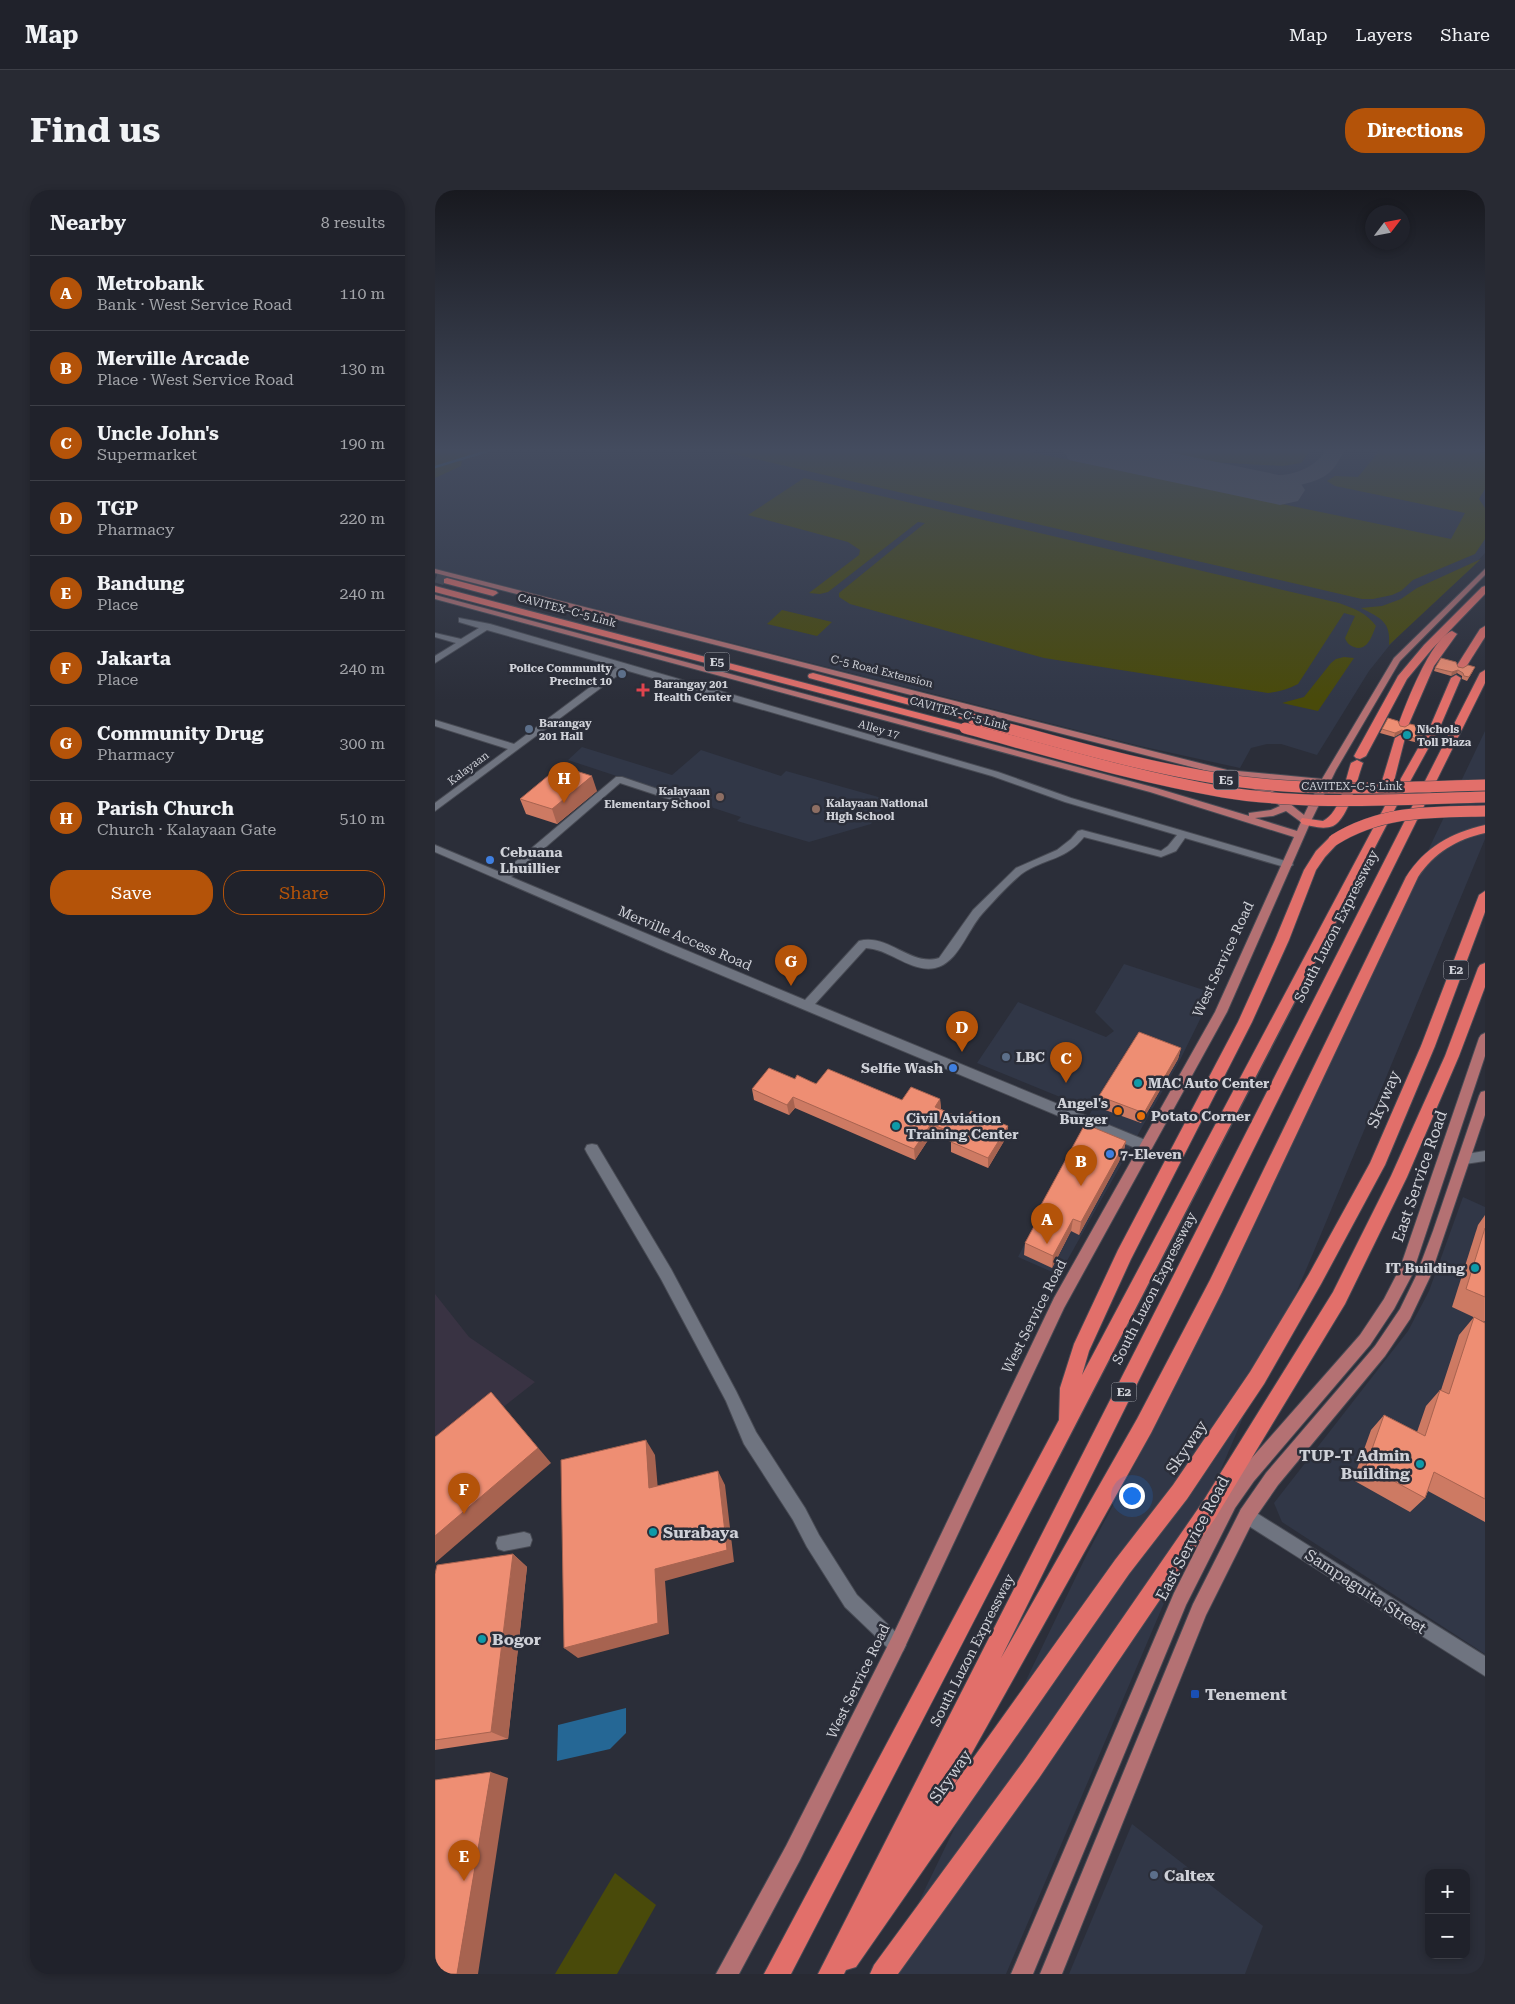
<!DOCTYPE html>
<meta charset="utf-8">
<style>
:root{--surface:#20222b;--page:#282a33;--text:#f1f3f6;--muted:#a2a4a9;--line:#3d3f47;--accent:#b45309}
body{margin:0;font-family:"Roboto Serif",serif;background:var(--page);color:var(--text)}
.controls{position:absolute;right:15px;bottom:15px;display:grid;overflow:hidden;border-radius:10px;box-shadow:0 2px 8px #0003}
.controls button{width:45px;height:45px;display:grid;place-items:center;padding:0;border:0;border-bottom:1px solid var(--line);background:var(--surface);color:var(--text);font:25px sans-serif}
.compass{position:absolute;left:930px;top:15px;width:45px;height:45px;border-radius:50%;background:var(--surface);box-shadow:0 2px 8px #0003;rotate:58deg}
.you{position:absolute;left:696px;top:1305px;width:18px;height:18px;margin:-12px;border:4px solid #fff;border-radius:50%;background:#1a73e8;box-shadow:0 0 0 8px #1a73e833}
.badge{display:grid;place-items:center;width:32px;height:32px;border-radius:50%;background:var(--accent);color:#fff;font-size:16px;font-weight:700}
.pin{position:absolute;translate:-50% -41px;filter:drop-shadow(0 1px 2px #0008)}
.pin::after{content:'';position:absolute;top:26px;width:18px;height:15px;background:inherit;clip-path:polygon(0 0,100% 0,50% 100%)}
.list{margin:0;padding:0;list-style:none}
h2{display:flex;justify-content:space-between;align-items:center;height:65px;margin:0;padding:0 20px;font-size:21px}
h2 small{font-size:16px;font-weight:400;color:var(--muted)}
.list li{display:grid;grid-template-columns:32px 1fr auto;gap:15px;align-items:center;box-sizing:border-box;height:75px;padding:0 20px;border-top:1px solid var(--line)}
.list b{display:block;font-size:19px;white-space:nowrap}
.list p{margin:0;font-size:16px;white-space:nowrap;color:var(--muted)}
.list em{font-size:16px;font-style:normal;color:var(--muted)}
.actions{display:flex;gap:10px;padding:15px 20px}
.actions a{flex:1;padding:11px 0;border:1px solid var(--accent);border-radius:20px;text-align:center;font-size:18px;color:var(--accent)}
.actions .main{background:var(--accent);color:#fff}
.map{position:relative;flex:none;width:1050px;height:1784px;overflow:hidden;border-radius:20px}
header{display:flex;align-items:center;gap:30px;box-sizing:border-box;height:70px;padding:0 25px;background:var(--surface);border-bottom:1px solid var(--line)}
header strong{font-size:24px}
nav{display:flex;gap:28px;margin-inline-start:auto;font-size:18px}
.intro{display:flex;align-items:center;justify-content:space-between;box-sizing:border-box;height:120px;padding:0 30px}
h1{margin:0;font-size:35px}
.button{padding:12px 22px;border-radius:20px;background:var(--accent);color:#fff;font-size:18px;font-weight:700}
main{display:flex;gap:30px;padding:0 30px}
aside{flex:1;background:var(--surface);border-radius:20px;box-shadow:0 2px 8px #0003}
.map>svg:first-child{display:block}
</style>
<header>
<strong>Map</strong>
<nav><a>Map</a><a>Layers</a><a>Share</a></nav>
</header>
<div class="intro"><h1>Find us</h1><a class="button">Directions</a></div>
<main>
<aside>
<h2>Nearby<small>8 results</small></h2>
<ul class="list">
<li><span class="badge">A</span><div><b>Metrobank</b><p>Bank · West Service Road</p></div><em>110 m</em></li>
<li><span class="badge">B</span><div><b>Merville Arcade</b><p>Place · West Service Road</p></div><em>130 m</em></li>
<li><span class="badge">C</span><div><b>Uncle John's</b><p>Supermarket</p></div><em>190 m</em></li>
<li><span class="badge">D</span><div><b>TGP</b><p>Pharmacy</p></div><em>220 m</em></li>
<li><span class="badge">E</span><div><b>Bandung</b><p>Place</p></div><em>240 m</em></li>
<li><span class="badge">F</span><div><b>Jakarta</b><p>Place</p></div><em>240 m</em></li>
<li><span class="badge">G</span><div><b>Community Drug</b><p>Pharmacy</p></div><em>300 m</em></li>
<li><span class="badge">H</span><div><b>Parish Church</b><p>Church · Kalayaan Gate</p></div><em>510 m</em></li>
</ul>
<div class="actions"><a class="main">Save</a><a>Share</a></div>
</aside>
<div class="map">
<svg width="1050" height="1784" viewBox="0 0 1050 1784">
<rect width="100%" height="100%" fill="#2b2e39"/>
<!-- built -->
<g fill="#313747">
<path d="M0 260H1050V363L1035 379 979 430 954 456 934 481 882 565 846 554H832L816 558 805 578 705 556 0 378Z"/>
<path d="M1050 541V649L879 1061 571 1784H449L652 1364 718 1240 786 1102 816 1032Z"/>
<path d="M147 557 237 585 266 560 346 586 351 581 454 610 436 634 374 652 302 631 306 627 133 570Z"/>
<path d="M689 774 778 803 746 868 624 1085 583 1067 657 920 542 873 583 812 671 847 679 841 660 822Z"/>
<path d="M1028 1007 1050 1017V1464L847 1332 839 1313 973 1141 994 1101Z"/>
<path d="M697 1634 828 1736 810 1784H634Z"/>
</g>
<!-- industrial -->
<path fill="#393343" d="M0 1104 34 1147 100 1192 0 1271Z"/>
<!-- green -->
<g fill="#494a0a">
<path d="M3 260H59L27 270 26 276 0 288V262Z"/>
<path d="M281 260H586L1016 349 1030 323 900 296 892 291 900 286 923 287 945 260H1034L1050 264V299L1044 309 1050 318V349L1040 364 978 390 966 401 957 405 938 409H927Z"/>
<path d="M719 260H876L866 273 848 276 775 272Z"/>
<path d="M369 288 904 413C918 418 932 423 941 436 937 445 933 462 919 457 914 455 912 453 910 448L920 426 909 423 863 494C853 499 844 502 833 503L609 468 415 414 404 407V403L490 333 483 332 393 402 385 404 374 403 424 365 425 360 413 352 313 325Z"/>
<path d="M1046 369 954 455C956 432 946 428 926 418L947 416 966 409 982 398Z"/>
<path d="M347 420 397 432 382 446 332 434Z"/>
<path d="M909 467 919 468 883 521 847 513 869 507 896 473 901 469Z"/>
<path d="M180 1683 221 1715 182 1784H120Z"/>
</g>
<!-- water -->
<path fill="#256795" d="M191 1518V1543L175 1559 122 1571 123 1535Z"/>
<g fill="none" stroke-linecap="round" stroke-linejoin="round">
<!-- stream -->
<path stroke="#256795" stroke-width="2.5" d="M0 277 56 260"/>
<!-- taxiway -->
<path fill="#575a64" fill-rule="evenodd" d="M891 260H910C905 268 901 277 894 283 870 302 815 300 786 293L783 289 786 285C795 282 804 284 813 285 843 287 873 287 891 260Z"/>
<!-- runway -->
<path fill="#575a64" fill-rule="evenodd" d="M628 260H724L863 289 870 300 863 311 845 315 634 270Z"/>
<!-- highway-tunnel -->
<path stroke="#444651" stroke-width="9" stroke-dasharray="9 4.5" stroke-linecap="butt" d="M1 388 11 391"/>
<!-- minor casing -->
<g stroke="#484b54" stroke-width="2">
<g id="minor">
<path d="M24 428 55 434 563 582 636 608 857 673 858 675 853 678 750 648 741 661 726 667 649 647C632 669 613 668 591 681 578 689 557 713 547 724 532 741 523 773 500 778 476 783 455 759 431 758L380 814 715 952 717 956 715 960 710 961 705 960 231 762 0 662V655L67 683 181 587H187L249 608 251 610 246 613 185 593 76 687 370 810 424 751C453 743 476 777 504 768L538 720 581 678 622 660 636 649 643 641 647 640 726 661 733 656 742 645 630 612 557 586 190 480 0 621V613L73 559 0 536V530L79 554 182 477 52 440 0 473V466L21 453 0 447V443L26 449 44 438 24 432Z"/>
<path d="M157 954 162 955 236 1079 301 1201 321 1242 370 1318 384 1345 422 1405 468 1449 471 1455 468 1461 462 1464 456 1461 410 1417 372 1357 358 1330 309 1254 291 1211 226 1089 152 963 150 959 152 955Z"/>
<path d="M1050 961V971L1030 974 1025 973 1023 969 1025 965Z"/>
<path d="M812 1317 1050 1466V1486L806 1331 804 1325 806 1319Z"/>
<path d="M89 1342 95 1344 97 1350 95 1356 69 1361 63 1359 61 1353 63 1347Z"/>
</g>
</g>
<!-- major casing -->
<g stroke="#484b54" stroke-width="2">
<g id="major">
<path d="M0 379 792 580 887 589 959 468 1050 379V385L965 471 901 580 876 631 792 822 629 1118 468 1461 365 1670 304 1784H281L351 1656 456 1449 619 1108 780 822 859 647 715 602 0 409V405L721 598 814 626V623L836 620 845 616 832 606 809 594V590C825 587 856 615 869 625L884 594 792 586 0 383ZM851 621 866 632 862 641 820 628 838 626Z"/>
<path d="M1050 843V866L977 1085 959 1119 935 1155 819 1291 800 1318 751 1415 598 1784H576L739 1403 788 1306 807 1279 925 1145 949 1109 965 1078 1044 848 1046 845Z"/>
<path d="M1050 901V925L995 1087 975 1129 950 1166 843 1295 818 1331 771 1425 627 1784H605L758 1414 806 1319 831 1283 940 1156 965 1119 981 1086 998 1041 1044 906 1046 902Z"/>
</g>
</g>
<!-- highway casing -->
<g stroke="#484b54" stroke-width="2">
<g id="highway">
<path d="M12 388 61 401 63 403 58 406 9 393V389Z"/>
<path d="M0 396 534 536 535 538 530 541 526 540 0 402Z"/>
<path d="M1050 396V404L997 459 972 489 931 566 925 569 921 568 919 566 963 486 989 455 1047 397Z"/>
<path d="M1050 436V447L1031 477 1026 480 1022 479 1021 477 1045 439Z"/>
<path d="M1017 441 1022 444 999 476 973 536 968 539 964 538 963 536C970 516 996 448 1017 441Z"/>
<path d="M1050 480V493L566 1468 702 1229 775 1090 971 687C990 657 1016 643 1050 635V643C1022 649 999 663 983 687L787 1102 716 1243 519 1595 680 1370 738 1295 815 1182 874 1084 935 973 986 856 1044 705 1050 701V722L1000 856 950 975 886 1094 829 1194 752 1309 694 1384 421 1777 411 1780 409 1784H383L1045 483Z"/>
<path d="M378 483 542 527 543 529 538 532 374 488 373 486 374 484Z"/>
<path d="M1021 485 1026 488 1005 537 961 617C758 1006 558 1395 356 1784H329L624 1230 625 1198 639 1154 683 1060 803 832 840 750 869 680 881 661 895 647H903L905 650 903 653 890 667 881 680 854 750 817 832 696 1069 654 1161 647 1185 951 614 947 591 960 548 965 545 970 548 959 591 960 599 995 537 1016 488Z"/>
<path d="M922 570 928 573C922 589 914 628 898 636 888 640 877 636 867 634L865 631 867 628 888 631C906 622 910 590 916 573Z"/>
<path d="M1050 773V797L1024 866 972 987 910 1114 781 1327 604 1588 463 1784H435L439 1775 588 1572 767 1313 898 1102 956 986 1010 866 1043 778 1045 775Z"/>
</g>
</g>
<!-- minor -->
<use href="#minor" fill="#6f7480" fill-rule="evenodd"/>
<!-- major -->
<use href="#major" fill="#b47173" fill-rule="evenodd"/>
<!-- highway -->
<use href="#highway" fill="#e26f6a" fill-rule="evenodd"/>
<!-- highway-bridge casing -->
<g stroke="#484b54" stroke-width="12" stroke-linecap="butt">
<g id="highway-bridge">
<path d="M538 529C627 553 716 580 807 592 888 602 969 597 1050 595"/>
<path d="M530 538C615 561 701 587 788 602 874 616 964 609 1050 607"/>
<path d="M899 650C947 620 996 622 1050 621"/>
</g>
</g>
<!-- highway-bridge -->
<use href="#highway-bridge" stroke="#e26f6a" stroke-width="11"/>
</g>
<!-- wall -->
<g fill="#cd7a63">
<path d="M1023 477 1038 481 1032 491 1027 489V486L1022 483 1016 486 999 481 1000 478Z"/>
<path d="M965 536 990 542 984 553 971 550 972 547 966 543 959 547 945 543 947 539Z"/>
<path d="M162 601 122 634 91 624 85 609Z"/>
<path d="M746 858 743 869 706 933 662 917 664 906Z"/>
<path d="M360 889 467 910 505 909 506 919 530 930 573 936 572 946 553 978 516 962V952L497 944 480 970 360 918 354 925 319 910 317 899Z"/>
<path d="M691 951 688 964 644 1045 636 1041 617 1078 589 1065 590 1053 605 1027 606 1015Z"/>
<path d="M1050 1025V1131L1049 1132 1017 1117 1043 1035Z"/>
<path d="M1039 1127 1050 1133V1332L993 1301 990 1308 975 1322 918 1290 936 1240 949 1225 982 1242 991 1216 1005 1200H1006L1024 1145Z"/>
<path d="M78 1364 92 1377 73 1549 0 1560V1384Z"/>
</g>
<!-- shaded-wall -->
<g fill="#a76350">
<path d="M1023 480 1022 483 1016 486 1017 482Z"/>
<path d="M967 540 966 543 959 547 960 543Z"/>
<path d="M157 586 162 601 122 634 117 619Z"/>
<path d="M746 858 743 869 706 933 709 923Z"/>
<path d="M358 907 360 918 354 925 352 915Z"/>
<path d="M505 909 506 920 500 917Z"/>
<path d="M496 934 497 944 480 970 479 959Z"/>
<path d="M573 936 572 946 553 978V968Z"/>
<path d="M691 951 688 964 644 1045 646 1032Z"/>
<path d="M638 1029 636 1041 617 1078 618 1066Z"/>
<path d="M56 1202 116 1273 0 1373V1346Z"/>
<path d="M211 1250 220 1265 224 1312 214 1298Z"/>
<path d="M283 1281 290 1295 299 1372 230 1391 234 1444 143 1468 129 1458 220 1379Z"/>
<path d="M78 1364 92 1377 73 1549 56 1542Z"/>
<path d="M56 1582 73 1588 43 1784H22Z"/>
</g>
<!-- building -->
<g fill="#ee8e73" stroke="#a76350">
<path d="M1006 468 1021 472 1023 477 1028 478 1033 475 1040 477 1034 487 1029 486 1028 483 1023 480 1017 482 1000 478Z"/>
<path d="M953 528 963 531 965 536 970 537 975 534 991 538 985 550 973 546V544L967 540 960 543 947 539Z"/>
<path d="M125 576 157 586 117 619 85 609Z"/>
<path d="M704 842 746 858 709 923 664 906Z"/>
<path d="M334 878 360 889 362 885 381 894 393 879 467 910 476 897 505 909 500 917 530 930 536 921 573 936 553 968 516 952 521 944 496 934 479 959 358 907 352 915 317 899Z"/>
<path d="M650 934 691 951 646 1032 638 1029 618 1066 590 1053 610 1016 606 1015Z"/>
<path d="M1050 1038V1107L1031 1099Z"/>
<path d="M1039 1127 1050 1133V1309L999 1282 990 1308 931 1276 949 1225 990 1246 1005 1200 1014 1204Z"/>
<path d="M56 1202 103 1258 0 1346V1247Z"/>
<path d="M211 1250 214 1298 283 1281 292 1360 220 1379 223 1433 129 1458 126 1270Z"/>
<path d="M78 1364 56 1542 0 1550V1384L2 1375Z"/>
<path d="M56 1582 22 1784H0V1590Z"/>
</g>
<!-- sky -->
<linearGradient id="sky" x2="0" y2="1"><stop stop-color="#18191f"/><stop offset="0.51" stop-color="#444c5f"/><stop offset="1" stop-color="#444c5f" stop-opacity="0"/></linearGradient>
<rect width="1050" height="510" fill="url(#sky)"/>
<!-- markers -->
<g fill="#5c6f8a" stroke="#2b2e39" stroke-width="2">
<circle cx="187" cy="484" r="5"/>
<circle cx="94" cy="539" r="5"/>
<circle cx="571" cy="867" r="5"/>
<circle cx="719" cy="1685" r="5"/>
</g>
<path fill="#e0444e" stroke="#2b2e39" stroke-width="2" d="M205.5 492.5h5v5h5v5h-5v5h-5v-5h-5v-5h5z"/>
<g fill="#0f9aa8" stroke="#2b2e39" stroke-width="2">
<circle cx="972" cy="545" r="5"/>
<circle cx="703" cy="893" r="5"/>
<circle cx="461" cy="936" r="5"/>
<circle cx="1040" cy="1078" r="5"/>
<circle cx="985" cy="1274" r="5"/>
<circle cx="218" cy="1342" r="5"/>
<circle cx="47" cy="1449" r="5"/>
</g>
<g fill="#8d6e63" stroke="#2b2e39" stroke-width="2">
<circle cx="285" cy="607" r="5"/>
<circle cx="381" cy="619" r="5"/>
</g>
<g fill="#3f7fe0" stroke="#2b2e39" stroke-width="2">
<circle cx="55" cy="670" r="5"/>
<circle cx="518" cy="878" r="5"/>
<circle cx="675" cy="964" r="5"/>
</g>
<g fill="#e8710a" stroke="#2b2e39" stroke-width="2">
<circle cx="683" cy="921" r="5"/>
<circle cx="706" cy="926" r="5"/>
</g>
<rect fill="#1a4fb4" stroke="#2b2e39" stroke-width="2" x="755" y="1499" width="10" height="10" rx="2.5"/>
<g text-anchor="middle" stroke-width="5" stroke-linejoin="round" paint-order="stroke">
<!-- far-street labels -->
<g font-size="11" fill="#cfd1d8" stroke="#2b2e39">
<text transform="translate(132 420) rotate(15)" y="4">CAVITEX–C-5 Link</text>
<text transform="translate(447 481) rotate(14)" y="4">C-5 Road Extension</text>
<text transform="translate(524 523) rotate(15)" y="4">CAVITEX–C-5 Link</text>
<text transform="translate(444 539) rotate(16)" y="4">Alley 17</text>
<text transform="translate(33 578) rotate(-37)" y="4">Kalayaan</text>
<text x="917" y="600">CAVITEX–C-5 Link</text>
</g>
<!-- far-poi labels -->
<g font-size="11" font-weight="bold" fill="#cfd1d8" stroke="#2b2e39" text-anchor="start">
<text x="177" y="482" text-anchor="end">Police Community<tspan x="177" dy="13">Precinct 10</tspan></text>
<text x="219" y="498">Barangay 201<tspan x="219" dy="13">Health Center</tspan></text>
<text x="104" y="537">Barangay<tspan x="104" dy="13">201 Hall</tspan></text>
<text x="982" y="543">Nichols<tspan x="982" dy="13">Toll Plaza</tspan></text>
<text x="275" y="605" text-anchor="end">Kalayaan<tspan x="275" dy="13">Elementary School</tspan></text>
<text x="391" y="617">Kalayaan National<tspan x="391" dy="13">High School</tspan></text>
</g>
<!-- shield labels -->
<g fill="#2b2e39" stroke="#9ea0a8" stroke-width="1">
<rect x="269.5" y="462.5" width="25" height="19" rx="4"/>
<rect x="778.5" y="580.5" width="25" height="19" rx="4"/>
<rect x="1008.5" y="770.5" width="25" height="19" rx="4"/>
<rect x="676.5" y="1192.5" width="25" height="19" rx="4"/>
</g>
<g font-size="12" font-weight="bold" fill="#cfd1d8">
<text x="282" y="476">E5</text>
<text x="791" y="594">E5</text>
<text x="1021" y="784">E2</text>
<text x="689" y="1206">E2</text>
</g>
<!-- poi labels -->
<g font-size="14" font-weight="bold" fill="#cfd1d8" stroke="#2b2e39" text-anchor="start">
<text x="65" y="667">Cebuana<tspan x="65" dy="16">Lhuillier</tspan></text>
<text x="581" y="872">LBC</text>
<text x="508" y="883" text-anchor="end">Selfie Wash</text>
<text x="713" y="898">MAC Auto Center</text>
<text x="673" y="918" text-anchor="end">Angel's<tspan x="673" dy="16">Burger</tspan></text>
<text x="716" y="931">Potato Corner</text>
<text x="471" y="933">Civil Aviation<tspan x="471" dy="16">Training Center</tspan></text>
<text x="685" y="969">7-Eleven</text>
<text x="1030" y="1083" text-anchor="end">IT Building</text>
</g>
<!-- street labels -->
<g font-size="14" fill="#cfd1d8" stroke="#2b2e39">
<text transform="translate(901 736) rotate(-63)" y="5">South Luzon Expressway</text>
<text transform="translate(250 748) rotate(23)" y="5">Merville Access Road</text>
<text transform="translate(788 769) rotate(-65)" y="5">West Service Road</text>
<text transform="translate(719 1098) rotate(-63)" y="5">South Luzon Expressway</text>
<text transform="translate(599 1126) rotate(-63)" y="5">West Service Road</text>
<text transform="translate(537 1460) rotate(-63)" y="5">South Luzon Expressway</text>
<text transform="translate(423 1491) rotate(-64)" y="5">West Service Road</text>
</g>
<!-- near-street labels -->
<g font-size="16" fill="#cfd1d8" stroke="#2b2e39">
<text transform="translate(948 909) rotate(-67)" y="6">Skyway</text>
<text transform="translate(984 986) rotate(-71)" y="6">East Service Road</text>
<text transform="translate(751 1257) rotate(-56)" y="6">Skyway</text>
<text transform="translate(757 1348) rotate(-62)" y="6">East Service Road</text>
<text transform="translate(931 1401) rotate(33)" y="6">Sampaguita Street</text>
<text transform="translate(515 1586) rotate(-55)" y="6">Skyway</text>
</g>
<!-- near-poi labels -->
<g font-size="16" font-weight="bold" fill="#cfd1d8" stroke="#2b2e39" text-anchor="start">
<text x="975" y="1271" text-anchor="end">TUP-T Admin<tspan x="975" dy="18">Building</tspan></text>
<text x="228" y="1348">Surabaya</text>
<text x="57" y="1455">Bogor</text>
<text x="770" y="1510">Tenement</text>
<text x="729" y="1691">Caltex</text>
</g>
</g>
</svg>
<div class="controls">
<button>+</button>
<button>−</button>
</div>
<svg class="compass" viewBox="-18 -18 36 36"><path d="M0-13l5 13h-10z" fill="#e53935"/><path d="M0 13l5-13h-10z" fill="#a2a4a9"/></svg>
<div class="you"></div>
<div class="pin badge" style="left:612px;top:1054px">A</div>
<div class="pin badge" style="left:646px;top:996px">B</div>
<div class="pin badge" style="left:631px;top:893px">C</div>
<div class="pin badge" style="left:527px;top:862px">D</div>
<div class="pin badge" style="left:29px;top:1691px">E</div>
<div class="pin badge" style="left:29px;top:1324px">F</div>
<div class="pin badge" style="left:356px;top:796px">G</div>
<div class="pin badge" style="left:129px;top:613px">H</div>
</div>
</main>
